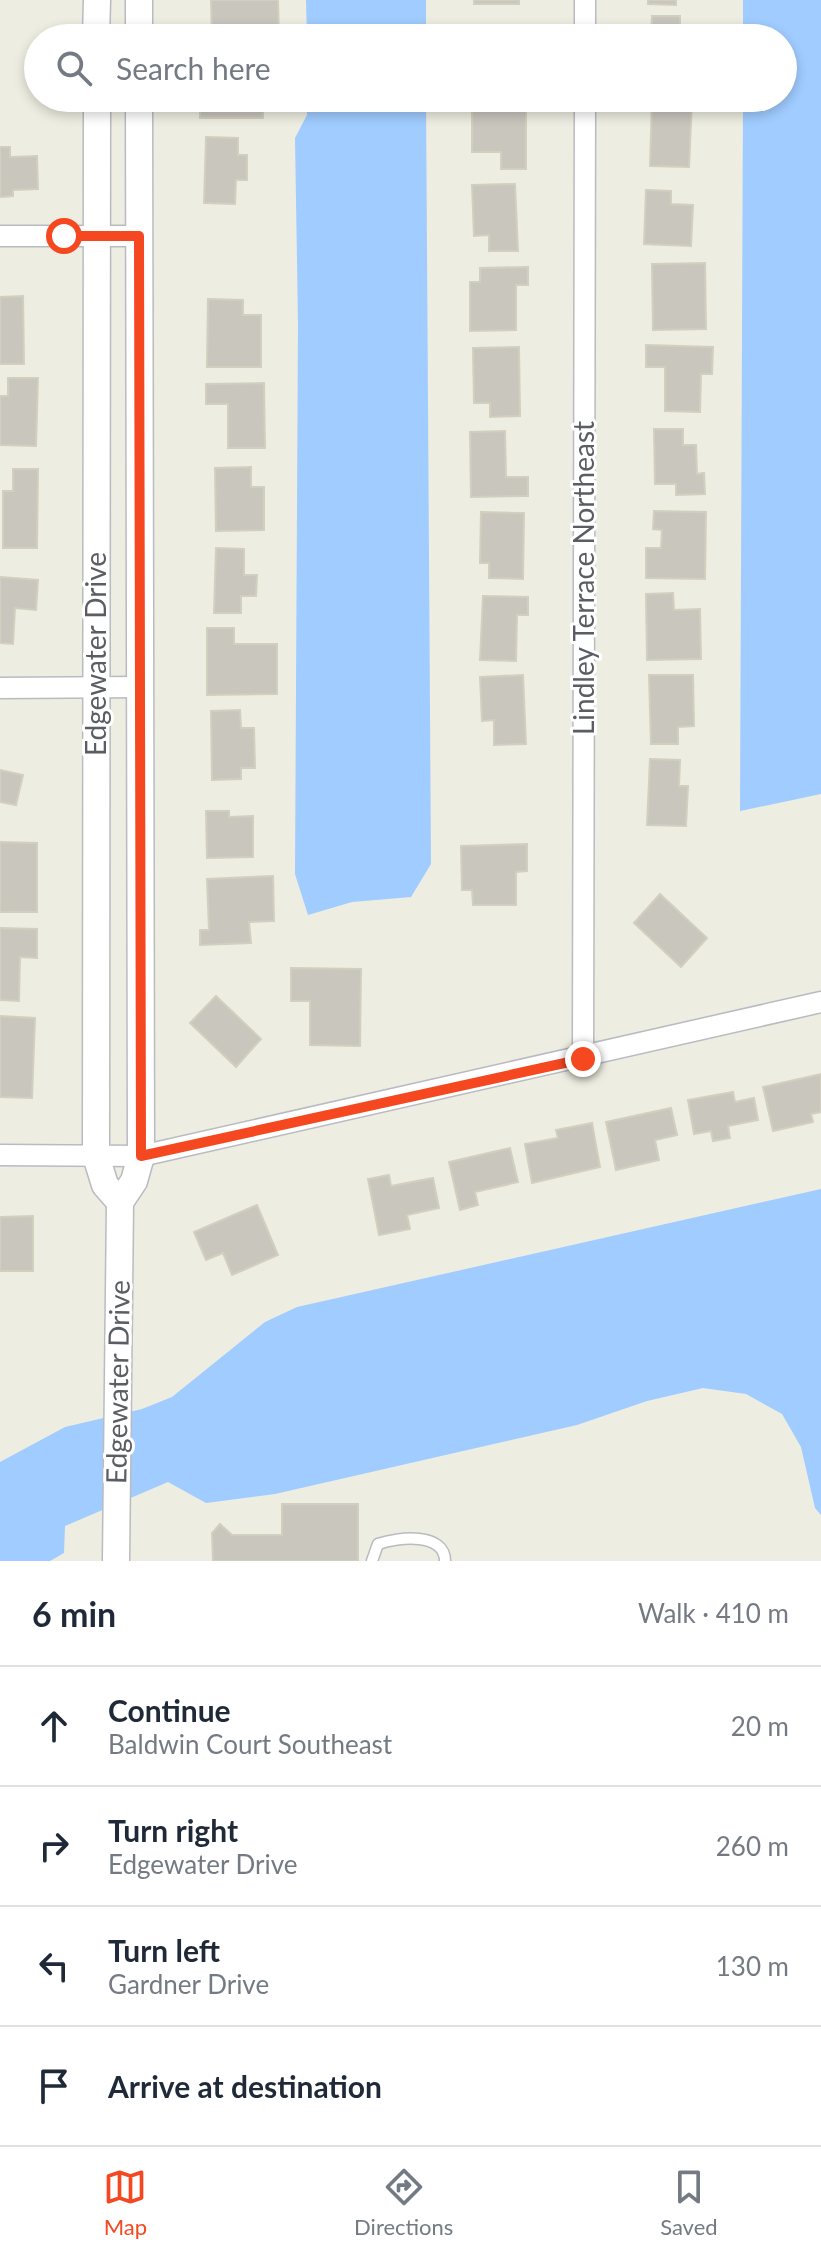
<!DOCTYPE html>
<meta charset="utf-8">
<style>
:root{--surface:#fff;--page:#f6f6f7;--text:#1f2937;--muted:#747a83;--line:#e0e1e3;--accent:#f54720}
body{margin:0;font-family:Lato,sans-serif;background:var(--page);color:var(--text)}
.stop{position:absolute;width:24px;height:24px;margin:-18px;border:6px solid #f54720;border-radius:50%;background:#fff}
.stop.end{background:#f54720;border-color:#fff;box-shadow:0 2px 8px #0008}
.list{margin:0;padding:0;list-style:none}
h2{display:flex;justify-content:space-between;align-items:center;height:104px;margin:0;padding:0 32px;font-size:34px}
h2 small{font-size:26px;font-weight:400;color:var(--muted)}
.list li{display:grid;grid-template-columns:52px 1fr auto;gap:24px;align-items:center;box-sizing:border-box;height:120px;padding:0 32px;border-top:2px solid var(--line)}
.list b{display:block;font-size:30px;white-space:nowrap}
.list p{margin:0;font-size:26px;white-space:nowrap;color:var(--muted)}
.list em{font-size:26px;font-style:normal;color:var(--muted)}
.icon{flex:none;width:44px;height:44px;fill:none;stroke:currentColor;stroke-width:2;stroke-linecap:round;stroke-linejoin:round}
.map{position:relative;flex:none;width:821px;height:1561px;overflow:hidden}
.search{position:absolute;background:var(--surface);box-shadow:0 4px 12px #0003;left:24px;right:24px;top:24px;height:88px;display:flex;align-items:center;gap:20px;box-sizing:border-box;padding:0 28px;border-radius:44px;color:var(--muted);font-size:30px}
.sheet{height:584px;background:var(--surface)}
nav{display:flex;justify-content:space-around;align-items:center;box-sizing:border-box;height:112px;border-top:2px solid var(--line);background:var(--surface);font-size:22px;color:var(--muted)}
nav a{display:grid;justify-items:center;gap:4px}
nav .on{color:var(--accent)}
.map>svg:first-child{display:block}
</style>
<div class="map">
<svg width="821" height="1561" viewBox="0 0 821 1561">
<rect width="100%" height="100%" fill="#eeede1"/>
<!-- water -->
<g fill="#a0ccff">
<path d="M306 0H426V38H307Z"/>
<path d="M743 0H821V794L740 811 743 98H783V38H743Z"/>
<path d="M307 98H426L431 864 411 897 352 902 308 915 295 874 298 323 295 138 307 115Z"/>
<path d="M821 1189V1515L815 1508 801 1447 782 1414 746 1394 703 1388 647 1401 577 1425 275 1494 206 1503 168 1482 65 1526 64 1553 50 1561H0V1462L65 1427 142 1409 172 1397 265 1322 297 1307Z"/>
</g>
<!-- building -->
<g fill="#c9c6be" stroke="#d3cfbf" stroke-width="2">
<path d="M211 0H278L279 38H212Z"/>
<rect x="474" y="0" width="45" height="4"/>
<path d="M648 0H676V5L648 4Z"/>
<path d="M652 16H680V36L696 38H651Z"/>
<rect x="200" y="98" width="63" height="20"/>
<path d="M487 99H526V169H501V152H472V106H487Z"/>
<path d="M652 100 692 101 689 167 650 166Z"/>
<path d="M206 137 238 138V155H247V180H236L235 204 204 203Z"/>
<path d="M0 147H10V157L37 156 38 189 13 190V196L0 197Z"/>
<path d="M515 184 518 251H489V235L474 236 472 185Z"/>
<path d="M646 190 671 191V204L693 205 691 246 644 244Z"/>
<path d="M705 263 706 329 653 330 652 264Z"/>
<path d="M528 267V285H516V330L470 331V282H480V268Z"/>
<path d="M23 296 24 364H0V297Z"/>
<path d="M208 299 243 300V315H261V367H207Z"/>
<path d="M646 345 713 347 712 374H701L700 412 665 411V367H646Z"/>
<path d="M519 347 520 416 490 417V403H474L473 348Z"/>
<path d="M8 378H38L36 446 0 445V396H8Z"/>
<path d="M264 383 265 448H228V404H206V384Z"/>
<path d="M654 429H683V445H696L697 474 704 473 705 494 676 495V484H655Z"/>
<path d="M505 431 506 477H528V496L471 497 470 432Z"/>
<path d="M251 467V487H264V530L216 531 215 468Z"/>
<path d="M13 469H38L37 548H3V491H13Z"/>
<path d="M654 511 706 512 705 579 646 578V548H661L662 530 653 529Z"/>
<path d="M481 512 524 513 523 579 489 578V563H480Z"/>
<path d="M216 548 244 549V575H257L256 596H241V613H214Z"/>
<path d="M0 577 38 580 36 610 15 608 13 644 0 643Z"/>
<path d="M673 593 674 610 700 609 701 659 647 660 646 594Z"/>
<path d="M483 596 528 597V615H517L516 661 480 660Z"/>
<path d="M207 628H234V644H277V694L207 695Z"/>
<path d="M523 675 526 744 494 745V720L482 721 480 677Z"/>
<path d="M649 675H693L694 726 678 727V744H651Z"/>
<path d="M240 710 241 728H254L255 768H241V779L212 780 211 711Z"/>
<path d="M650 759 680 760 679 786H688L686 826 647 825Z"/>
<path d="M0 770 23 775 16 805 0 802Z"/>
<path d="M206 811H229V817L253 816V857L207 858Z"/>
<path d="M0 842 37 843V912H0Z"/>
<path d="M527 844V871L516 872V905H473L472 890H462L461 846Z"/>
<path d="M273 876 274 921 249 922 251 943 200 945V930H209L207 879Z"/>
<path d="M660 894 707 938 681 967 634 923Z"/>
<path d="M0 928 37 929V958L20 957 19 1001 0 1000Z"/>
<path d="M291 968 361 969 360 1046 310 1045V1001H291Z"/>
<path d="M216 996 261 1039 236 1067 190 1023Z"/>
<path d="M0 1016 35 1018 32 1098 0 1097Z"/>
<path d="M821 1074V1112L811 1114 813 1122 773 1131 763 1087Z"/>
<path d="M733 1092 735 1102 754 1098 758 1120 728 1126 730 1138 713 1141 711 1131 694 1134 688 1100Z"/>
<path d="M671 1108 677 1135 655 1140 659 1160 616 1170 606 1122Z"/>
<path d="M592 1123 600 1167 532 1183 525 1144 558 1138 556 1130Z"/>
<path d="M510 1148 518 1182 475 1192 478 1205 460 1210 449 1162Z"/>
<path d="M389 1175 391 1186 433 1178 439 1208 407 1215 410 1229 379 1235 368 1179Z"/>
<path d="M257 1205 278 1255 232 1275 223 1253 206 1260 194 1232Z"/>
<path d="M33 1216V1271H0V1217Z"/>
<path d="M282 1504H358V1561H213L212 1533 220 1524 232 1535H282Z"/>
</g>
<g fill="none" stroke-linecap="round" stroke-linejoin="round">
<!-- service casing -->
<g stroke="#b9bbc1" stroke-width="13">
<path id="service" d="M372 1561 378 1544C398 1537 445 1532 445 1561"/>
</g>
<!-- minor casing -->
<g stroke="#b9bbc1" stroke-width="23">
<g id="minor">
<path d="M585 38V0"/>
<path d="M0 236H139"/>
<path d="M0 688 140 687"/>
<path d="M583 1059 585 98"/>
<path d="M0 1155 141 1156 821 1002"/>
</g>
</g>
<!-- tertiary casing -->
<g stroke="#b9bbc1" stroke-width="29">
<g id="tertiary">
<path d="M139 0V38"/>
<path d="M96 38 97 0"/>
<path d="M97 98 96 1156 105 1185 120 1202"/>
<path d="M116 1561 120 1202 134 1181 141 1156 139 98"/>
</g>
</g>
<!-- service -->
<use href="#service" stroke="#fff" stroke-width="10"/>
<!-- minor -->
<use href="#minor" stroke="#fff" stroke-width="20"/>
<!-- tertiary -->
<use href="#tertiary" stroke="#fff" stroke-width="26"/>
</g>
<g fill="none" stroke-linecap="round" stroke-linejoin="round">
<!-- route -->
<path stroke="#f54720" stroke-width="10" d="M64 236H139L141 1156 583 1059"/>
</g>
<g text-anchor="middle" stroke-width="6" stroke-linejoin="round" paint-order="stroke">
<!-- street labels -->
<g font-size="28" fill="#5a5d63" stroke="#fff">
<text transform="translate(584 578) rotate(-90)" y="10">Lindley Terrace Northeast</text>
<text transform="translate(96 654) rotate(-90)" y="10">Edgewater Drive</text>
<text transform="translate(118 1382) rotate(-89)" y="10">Edgewater Drive</text>
</g>
</g>
</svg>
<div class="stop" style="left:64px;top:236px"></div>
<div class="stop end" style="left:583px;top:1059px"></div>
<div class="search"><svg class="icon" aria-label="search" viewBox="0 0 24 24"><circle cx="10" cy="10" r="6"/><path d="M15 15l6 6"/></svg>Search here</div>
</div>
<section class="sheet">
<h2>6 min<small>Walk · 410 m</small></h2>
<ul class="list">
<li><svg class="icon" aria-label="ahead" viewBox="0 0 24 24"><path d="M12 20V5M6 11l6-6 6 6"/></svg><div><b>Continue</b><p>Baldwin Court Southeast</p></div><em>20 m</em></li>
<li><svg class="icon" aria-label="right" viewBox="0 0 24 24"><path d="M7 20v-9h11M14 6l5 5-5 5"/></svg><div><b>Turn right</b><p>Edgewater Drive</p></div><em>260 m</em></li>
<li><svg class="icon" aria-label="left" viewBox="0 0 24 24"><path d="M17 20v-9H6M10 6l-5 5 5 5"/></svg><div><b>Turn left</b><p>Gardner Drive</p></div><em>130 m</em></li>
<li><svg class="icon" aria-label="arrive" viewBox="0 0 24 24"><path d="M6 21V4h12l-3 4 3 4H6"/></svg><div><b>Arrive at destination</b></div></li>
</ul>
</section>
<nav>
<a class="on"><svg class="icon" aria-label="map" viewBox="0 0 24 24"><path d="M3 6l6-2 6 2 6-2v14l-6 2-6-2-6 2zM9 4v14M15 6v14"/></svg>Map</a>
<a><svg class="icon" aria-label="directions" viewBox="0 0 24 24"><path d="M12 3l9 9-9 9-9-9zM9 14v-3h6M13 9l2 2-2 2"/></svg>Directions</a>
<a><svg class="icon" aria-label="saved" viewBox="0 0 24 24"><path d="M7 4h10v16l-5-4-5 4z"/></svg>Saved</a>
</nav>
